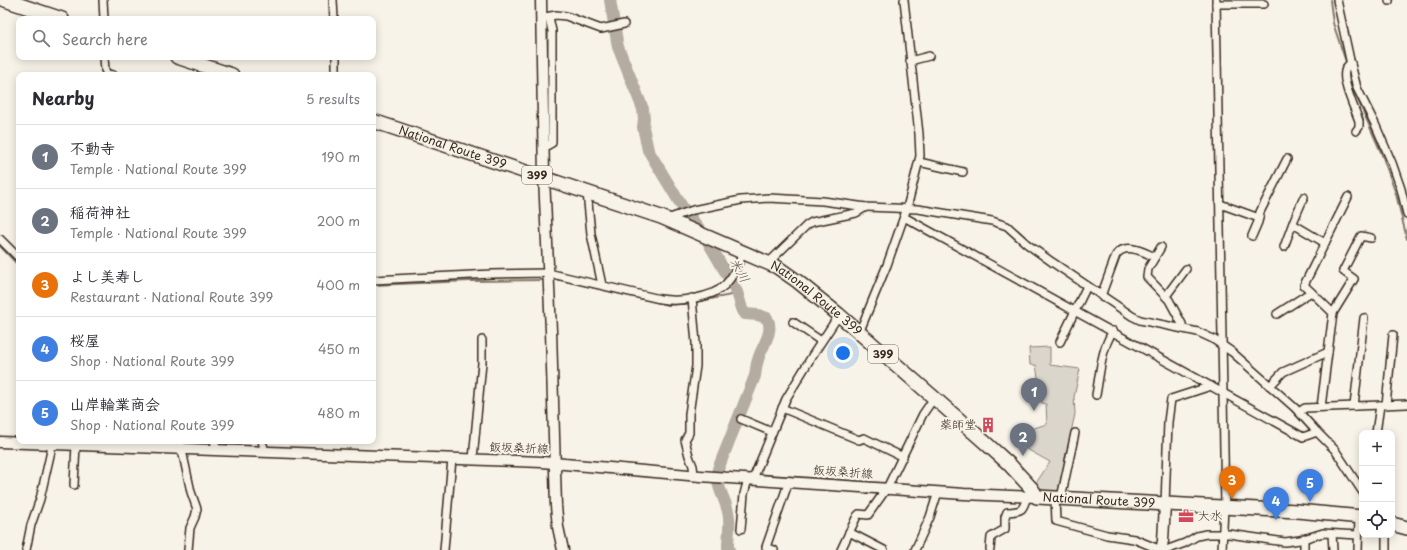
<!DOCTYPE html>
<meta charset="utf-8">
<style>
:root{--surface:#fff;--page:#f2f2f3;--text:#2b2b33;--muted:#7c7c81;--line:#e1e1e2;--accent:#111827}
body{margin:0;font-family:"Playpen Sans","Klee One",sans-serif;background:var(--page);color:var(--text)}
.controls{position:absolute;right:12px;bottom:12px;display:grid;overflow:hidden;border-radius:8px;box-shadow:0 2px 10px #0003}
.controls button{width:36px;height:36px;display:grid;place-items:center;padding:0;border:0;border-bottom:1px solid var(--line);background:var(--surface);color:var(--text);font:20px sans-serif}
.you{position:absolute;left:843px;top:353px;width:14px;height:14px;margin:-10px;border:3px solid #fff;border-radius:50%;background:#1a73e8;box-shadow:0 0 0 6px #1a73e833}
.badge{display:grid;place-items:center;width:26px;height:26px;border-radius:50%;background:var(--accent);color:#fff;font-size:13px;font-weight:700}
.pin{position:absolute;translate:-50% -33px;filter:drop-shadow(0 1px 2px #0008)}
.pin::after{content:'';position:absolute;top:21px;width:14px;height:12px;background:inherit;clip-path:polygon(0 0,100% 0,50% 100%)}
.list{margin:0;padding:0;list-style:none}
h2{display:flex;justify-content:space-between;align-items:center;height:52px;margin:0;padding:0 16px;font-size:17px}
h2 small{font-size:13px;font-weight:400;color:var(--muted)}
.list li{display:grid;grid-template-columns:26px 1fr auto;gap:12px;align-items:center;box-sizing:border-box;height:64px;padding:0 16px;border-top:1px solid var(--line)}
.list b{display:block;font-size:15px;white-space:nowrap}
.list p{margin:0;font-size:13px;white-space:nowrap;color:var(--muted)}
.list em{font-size:13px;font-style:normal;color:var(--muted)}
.icon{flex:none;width:22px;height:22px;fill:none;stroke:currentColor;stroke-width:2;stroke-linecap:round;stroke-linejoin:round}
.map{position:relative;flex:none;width:1407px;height:550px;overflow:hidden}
.search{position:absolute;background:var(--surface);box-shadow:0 2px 10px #0003;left:16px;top:16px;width:360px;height:44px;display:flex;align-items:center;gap:10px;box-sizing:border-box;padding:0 14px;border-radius:8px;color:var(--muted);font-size:15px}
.panel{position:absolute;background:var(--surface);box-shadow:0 2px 10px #0003;left:16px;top:72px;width:360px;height:372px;border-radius:8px}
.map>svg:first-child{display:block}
</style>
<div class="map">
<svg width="1407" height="550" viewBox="0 0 1407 550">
<rect width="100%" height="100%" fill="#f7f3e8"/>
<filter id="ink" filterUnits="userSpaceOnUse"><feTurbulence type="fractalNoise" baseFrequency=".025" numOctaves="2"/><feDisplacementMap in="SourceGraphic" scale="8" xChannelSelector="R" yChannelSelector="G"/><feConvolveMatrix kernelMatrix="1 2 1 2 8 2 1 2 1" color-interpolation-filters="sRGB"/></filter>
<g filter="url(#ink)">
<!-- green -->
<path fill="#dbd6cb" stroke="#8b8074" d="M1050 347V365L1080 369 1074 397 1075 414 1058 491 1055 495 1044 493 1034 486 1050 462 1023 447 1015 437 1024 431 1047 424 1046 404 1042 403 1036 365H1030L1029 348Z"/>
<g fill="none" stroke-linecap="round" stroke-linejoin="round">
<!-- stream -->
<g stroke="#84786c" stroke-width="2">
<path d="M1330 0 1333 23 1347 65"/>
<path d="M1348 69 1354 91 1381 152 1396 194 1407 239"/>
<path d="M0 246 19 266"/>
<path d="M552 280H560L668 305 691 303"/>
<path d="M373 285 470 281 546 280"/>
<path d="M695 302 731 295 737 292"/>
</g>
<!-- river -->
<path stroke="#b4aca0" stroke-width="12" d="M610 0 618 47 643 109 644 119 643 127 648 150 683 208 704 235 737 292 743 312 745 314 758 315 767 318C775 332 761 347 758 360 756 365 756 371 755 376L718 469C715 490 728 500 729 518 730 527 728 537 728 547L729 550"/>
<!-- street casing -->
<g stroke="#3b2a1e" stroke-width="10">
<g id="street">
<path d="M103 0 104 19"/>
<path d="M333 0 334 19"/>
<path d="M1216 0 1225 507"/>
<path d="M1337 0 1350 60 1357 88 1375 124 1392 163 1401 189 1407 214"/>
<path d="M1389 0V1"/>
<path d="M1216 4H1264"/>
<path d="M545 17 556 15 566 16 601 29 624 24"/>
<path d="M104 57 105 70 107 74 113 75"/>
<path d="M336 57V75"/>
<path d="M910 61 929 56"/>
<path d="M1351 63C1348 65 1346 67 1345 71 1342 83 1355 109 1359 121V127L1356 131"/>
<path d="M543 148 552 143V31L549 17"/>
<path d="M919 162 963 172"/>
<path d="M587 192 591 234 602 285"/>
<path d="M1220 204 1259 218"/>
<path d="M904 217 1303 437 1317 432"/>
<path d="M667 219 693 210 741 200 769 198 823 201 866 207 918 209 992 221 1007 226 1027 244 1052 262 1132 316 1140 320 1198 332 1213 339 1232 352 1295 408 1317 432 1335 450 1362 491"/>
<path d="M1293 224 1325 243"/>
<path d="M1252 236 1258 222 1260 212 1287 159"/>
<path d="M0 239 19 258"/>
<path d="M1161 247 1148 269 1147 277 1169 300 1182 324 1183 329"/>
<path d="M1284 247 1294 220 1304 197"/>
<path d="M768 263 807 225 812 222 856 213 866 207"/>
<path d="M373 280 492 274 548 273 660 299C678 302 711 299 725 285 734 276 739 264 743 252"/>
<path d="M1101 296 1116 255C1126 242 1143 252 1155 257"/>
<path d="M1166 296 1186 269"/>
<path d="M692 298 696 343V366L689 414V433L685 440 689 456 693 466 694 475"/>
<path d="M1333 313 1304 285 1348 197"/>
<path d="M1277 314 1311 292"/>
<path d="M793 322 821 341"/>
<path d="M859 333 887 265 907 208 920 156 919 134 904 0"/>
<path d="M1060 342 1087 286"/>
<path d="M1270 386 1283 372 1328 352"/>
<path d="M1096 395C1100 374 1101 349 1113 331"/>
<path d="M1386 405 1393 335"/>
<path d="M1354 406 1364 318"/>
<path d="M1321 407 1333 313 1354 279 1343 271 1361 236 1371 238"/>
<path d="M782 408 859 440 864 438 903 457"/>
<path d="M1299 412 1305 408 1407 404"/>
<path d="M741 419 772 432"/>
<path d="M1376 433 1380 405"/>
<path d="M180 441 191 492 197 509 195 517 190 528 188 550"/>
<path d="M214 441 217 450"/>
<path d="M262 441 265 452"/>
<path d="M473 459 482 363V340"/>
<path d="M753 479 786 399 812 356 839 315"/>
<path d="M74 485 76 445"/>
<path d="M1055 498 1056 521 1107 535 1134 539 1161 550H1166L1185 543 1197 536 1206 534H1229L1285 542 1300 540 1323 533 1358 535"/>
<path d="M1061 498 1075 433"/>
<path d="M1165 504 1168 422 1171 399 1211 386"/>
<path d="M741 529 744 494 748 479"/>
<path d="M849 532 884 550"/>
<path d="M1332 534 1333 550"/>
<path d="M990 549 991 537 1005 529V517L1007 512C1022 511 1023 511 1027 496"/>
<path d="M26 550 31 525 40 499 51 451V444"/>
<path d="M444 550 452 459"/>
<path d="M774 550 766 547 789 481"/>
<path d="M841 550 857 516 859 514 868 515 887 488 923 414 934 398"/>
<path d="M915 550 930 517 938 492"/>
<path d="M1222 550 1224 507"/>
<path d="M1304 550V538"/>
<path d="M1358 550 1359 517"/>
<path d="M1386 550V535"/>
</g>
</g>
<!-- secondary casing -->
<g stroke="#3b2a1e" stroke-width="13">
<g id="secondary">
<path d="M541 0 544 177 551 331 556 506 558 527 563 550"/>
<path d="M0 442 542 462 700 476 964 494 1037 497"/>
<path d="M1161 550 1163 541 1165 504"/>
</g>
</g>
<!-- highway casing -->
<g stroke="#3b2a1e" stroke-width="16">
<g id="highway">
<path d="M5 0 62 19"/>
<path d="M177 57 232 75"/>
<path id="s1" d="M373 121 661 217 777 267 797 281 838 314 979 437 1009 464 1032 489 1037 497 1297 511 1362 517"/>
<path d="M1392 524 1407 528"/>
</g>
</g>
<!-- street -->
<use href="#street" stroke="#f7f3e8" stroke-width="7"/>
<!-- secondary -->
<use href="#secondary" stroke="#f7f3e8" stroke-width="10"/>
<!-- highway -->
<use href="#highway" stroke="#f7f3e8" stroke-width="13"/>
</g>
</g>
<!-- icons -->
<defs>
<g id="building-bare" transform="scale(1.2)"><path d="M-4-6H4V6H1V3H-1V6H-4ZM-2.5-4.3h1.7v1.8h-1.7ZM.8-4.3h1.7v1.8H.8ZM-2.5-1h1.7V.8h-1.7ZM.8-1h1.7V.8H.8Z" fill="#d1495b" stroke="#f7f3e8" stroke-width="2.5" paint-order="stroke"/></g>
<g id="office-bare" transform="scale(1.2)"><path d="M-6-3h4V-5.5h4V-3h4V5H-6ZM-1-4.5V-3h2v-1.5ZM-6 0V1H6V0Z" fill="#d1495b" stroke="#f7f3e8" stroke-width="2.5" paint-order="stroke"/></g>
</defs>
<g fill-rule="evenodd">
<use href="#building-bare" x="988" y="425"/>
<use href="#office-bare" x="1186" y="516"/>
</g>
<g text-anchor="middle" stroke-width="4" stroke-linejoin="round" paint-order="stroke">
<!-- shield labels -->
<g fill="#f7f3e8" stroke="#73665b" stroke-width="1">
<rect x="522" y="166" width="30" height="18" rx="3"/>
<rect x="868" y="345" width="30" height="18" rx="3"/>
</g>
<g font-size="11" font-weight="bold" fill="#3b2a1e">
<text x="537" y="179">399</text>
<text x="883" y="358">399</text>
</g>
<!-- street labels -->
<g font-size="12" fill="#3b2a1e" stroke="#f7f3e8">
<text dy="4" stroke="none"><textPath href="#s1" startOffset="84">National Route 399</textPath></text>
<text dy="4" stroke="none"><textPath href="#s1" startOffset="480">National Route 399</textPath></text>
<text transform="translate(519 448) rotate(2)" y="4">飯坂桑折線</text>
<text transform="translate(843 472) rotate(4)" y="4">飯坂桑折線</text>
<text dy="4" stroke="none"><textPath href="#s1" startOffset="840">National Route 399</textPath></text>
</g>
<!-- poi labels -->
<g font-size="12" fill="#3b2a1e" stroke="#f7f3e8" text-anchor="end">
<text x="976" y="429">薬師堂</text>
<text x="1198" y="520" text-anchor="start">大水</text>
</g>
<!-- water labels -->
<g font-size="13" font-style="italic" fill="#5f5145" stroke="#f7f3e8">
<text transform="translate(740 270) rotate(61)" y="5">米川</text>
</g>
</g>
</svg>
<div class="controls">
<button>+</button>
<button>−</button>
<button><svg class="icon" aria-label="locate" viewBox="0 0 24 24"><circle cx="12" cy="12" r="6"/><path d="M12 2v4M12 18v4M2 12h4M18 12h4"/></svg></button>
</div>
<div class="you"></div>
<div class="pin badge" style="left:1034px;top:411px;background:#6b7280">1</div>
<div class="pin badge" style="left:1023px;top:456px;background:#6b7280">2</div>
<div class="pin badge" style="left:1232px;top:499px;background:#e8710a">3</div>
<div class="pin badge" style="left:1276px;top:520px;background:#3f7fe0">4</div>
<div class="pin badge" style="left:1310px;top:502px;background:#3f7fe0">5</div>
<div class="search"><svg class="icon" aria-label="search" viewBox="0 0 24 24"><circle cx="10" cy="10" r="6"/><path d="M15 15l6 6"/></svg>Search here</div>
<section class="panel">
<h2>Nearby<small>5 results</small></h2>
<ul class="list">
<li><span class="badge" style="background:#6b7280">1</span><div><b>不動寺</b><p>Temple · National Route 399</p></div><em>190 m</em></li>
<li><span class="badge" style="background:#6b7280">2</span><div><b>稲荷神社</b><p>Temple · National Route 399</p></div><em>200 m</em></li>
<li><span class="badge" style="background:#e8710a">3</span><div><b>よし美寿し</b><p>Restaurant · National Route 399</p></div><em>400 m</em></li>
<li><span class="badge" style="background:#3f7fe0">4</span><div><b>桜屋</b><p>Shop · National Route 399</p></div><em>450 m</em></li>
<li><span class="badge" style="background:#3f7fe0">5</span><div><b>山岸輪業商会</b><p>Shop · National Route 399</p></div><em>480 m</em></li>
</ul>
</section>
</div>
